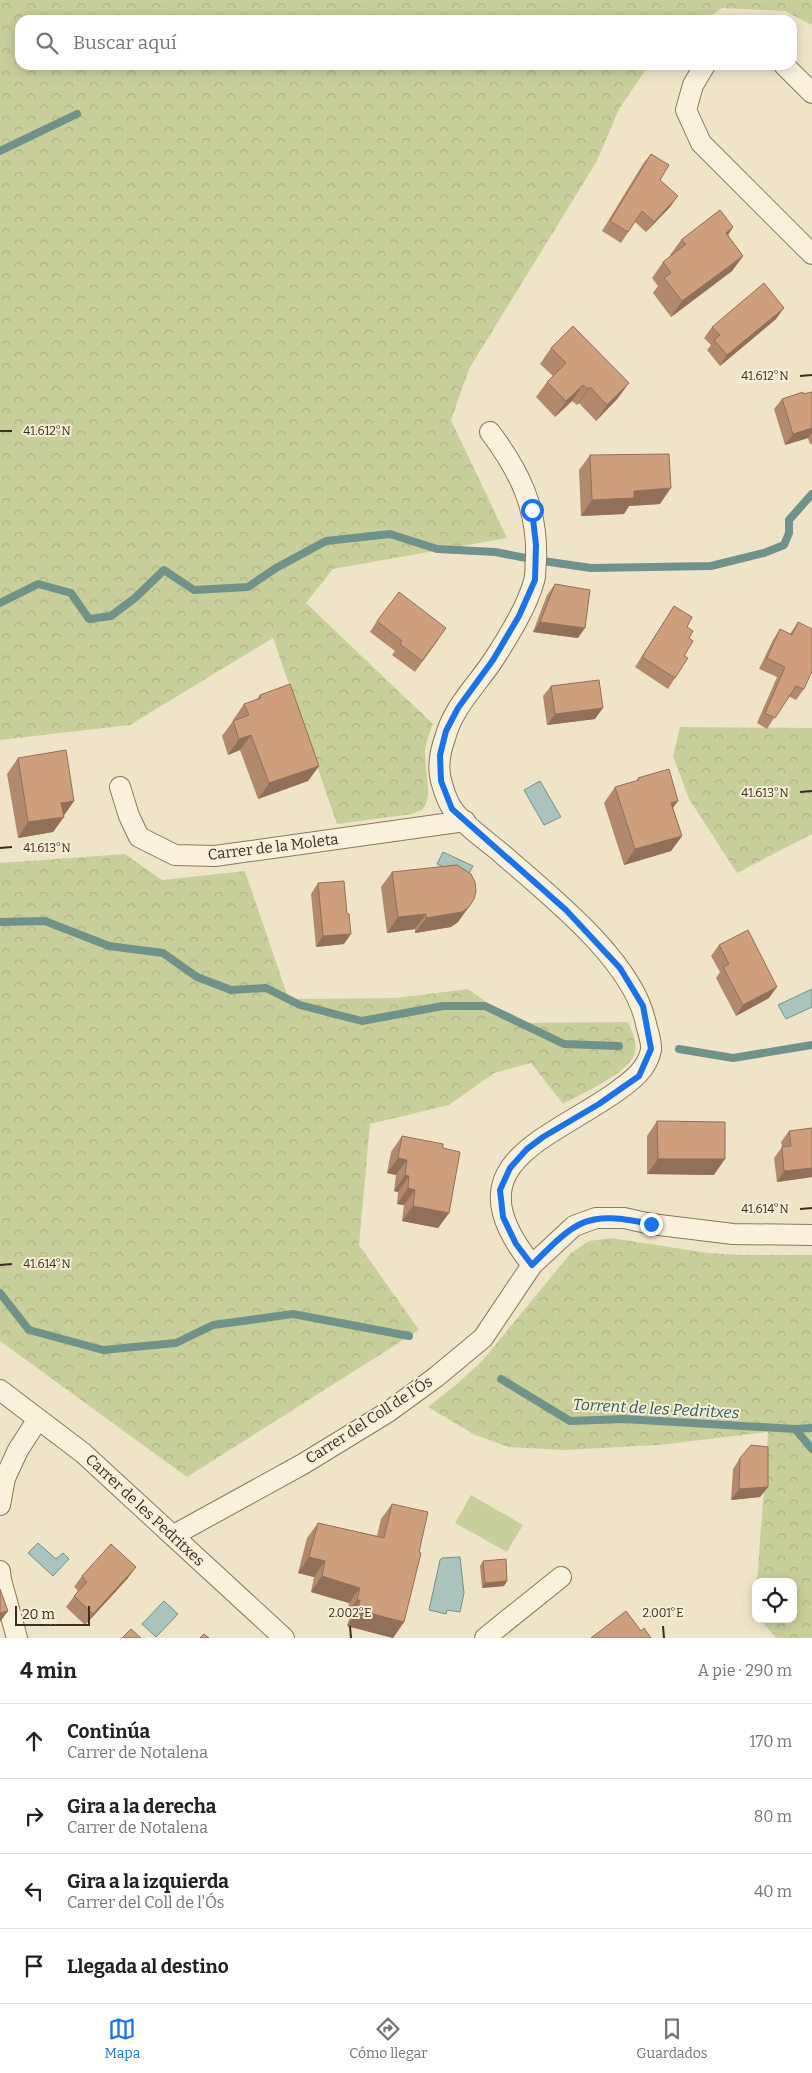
<!DOCTYPE html>
<html lang="es">
<meta charset="utf-8">
<style>
:root{--surface:#fff;--page:#f2f2f2;--text:#202124;--muted:#757577;--line:#e0e0e0;--accent:#1a73e8}
body{margin:0;font-family:Bitter,serif;background:var(--page);color:var(--text)}
.controls{position:absolute;right:15px;bottom:15px;display:grid;overflow:hidden;border-radius:10px;box-shadow:0 2px 12px #0003}
.controls button{width:45px;height:45px;display:grid;place-items:center;padding:0;border:0;border-bottom:1px solid var(--line);background:var(--surface);color:var(--text);font:25px sans-serif}
.scale{position:absolute;left:15px;bottom:12px;width:75px;box-sizing:border-box;padding-left:5px;border:2px solid #3d2e20;border-top:0;font-size:14px;line-height:18px;white-space:nowrap;color:#3d2e20;-webkit-text-stroke:4px #f7eed8;paint-order:stroke}
.stop{position:absolute;width:15px;height:15px;margin:-11px;border:4px solid #1a73e8;border-radius:50%;background:#fff}
.stop.end{background:#1a73e8;border-color:#fff;box-shadow:0 1px 5px #0008}
.list{margin:0;padding:0;list-style:none}
h2{display:flex;justify-content:space-between;align-items:center;height:65px;margin:0;padding:0 20px;font-size:21px}
h2 small{font-size:16px;font-weight:400;color:var(--muted)}
.list li{display:grid;grid-template-columns:32px 1fr auto;gap:15px;align-items:center;box-sizing:border-box;height:75px;padding:0 20px;border-top:1px solid var(--line)}
.list b{display:block;font-size:19px;white-space:nowrap}
.list p{margin:0;font-size:16px;white-space:nowrap;color:var(--muted)}
.list em{font-size:16px;font-style:normal;color:var(--muted)}
.icon{flex:none;width:28px;height:28px;fill:none;stroke:currentColor;stroke-width:2;stroke-linecap:round;stroke-linejoin:round}
.map{position:relative;flex:none;width:812px;height:1638px;overflow:hidden}
.search{position:absolute;background:var(--surface);box-shadow:0 2px 12px #0003;left:15px;right:15px;top:15px;height:55px;display:flex;align-items:center;gap:12px;box-sizing:border-box;padding:0 18px;border-radius:15px;color:var(--muted);font-size:19px}
.sheet{height:365px;background:var(--surface)}
nav{display:flex;justify-content:space-around;align-items:center;box-sizing:border-box;height:70px;border-top:1px solid var(--line);background:var(--surface);font-size:14px;color:var(--muted)}
nav a{display:grid;justify-items:center;gap:2px}
nav .on{color:var(--accent)}
.map>svg:first-child{display:block}
</style>
<div class="map">
<svg width="812" height="1638" viewBox="0 0 812 1638">
<defs>
<pattern id="forest-crowns" width="20" height="18" patternUnits="userSpaceOnUse" patternTransform="scale(1.25)"><rect width="20" height="18" fill="#c9cf9b"/><path d="M2 6a3 3 0 1 1 6 0M12 15a3 3 0 1 1 6 0" fill="none" stroke="#aeb285"/></pattern>
</defs>
<rect width="100%" height="100%" fill="#f0e4c8"/>
<!-- forest -->
<g fill="url(#forest-crowns)">
<path d="M0 0H812V25L785 11 722 8 705 20H20V65H649L619 109 597 161 469 369 451 420 507 538 333 569 306 603 433 724C429 733 426 742 425 751 424 767 434 799 422 810L412 814 337 824 273 638 130 725 0 740Z"/>
<path d="M680 727 812 728V834L737 873 689 799 673 756Z"/>
<path d="M125 854 162 880 245 871 289 1000 297 1002 296 999 396 998 468 989 516 1023 628 1022C632 1031 637 1042 635 1052 632 1072 580 1094 563 1104L531 1063 494 1073 449 1105 370 1124 359 1245 419 1330 187 1477 0 1341V863Z"/>
<path d="M611 1238 708 1253 741 1255H812V1638H776L760 1619H793V1582H757L768 1432 659 1445 564 1450 508 1447 475 1435 428 1407 458 1383 482 1361 570 1254 589 1241Z"/>
</g>
<!-- park -->
<path fill="#c9cf9b" d="M471 1495 523 1525 507 1552 455 1523Z"/>
<!-- water -->
<g fill="#a9c4bc" stroke="#6f938a">
<path d="M540 781 561 817 544 825 524 790Z"/>
<path d="M443 852 473 866 467 877 437 864Z"/>
<path d="M812 989V1007L786 1019 778 1005Z"/>
<path d="M38 1543 56 1559 63 1553 69 1559 53 1576 28 1553Z"/>
<path d="M460 1557 464 1593 460 1612 447 1610 446 1614 429 1610 440 1560 442 1558Z"/>
<path d="M164 1601 178 1614 156 1637 142 1624Z"/>
</g>
<g fill="none" stroke-linecap="round" stroke-linejoin="round">
<!-- stream -->
<g stroke="#6f938a" stroke-width="8">
<path d="M0 151 77 114"/>
<path d="M0 603 38 584 71 593 89 619 111 616 135 598 164 570 194 590 248 587 276 568 326 541 390 534 437 549 495 552 536 560 591 568 711 566 764 553 784 545 789 533V520L812 494"/>
<path d="M0 922 45 921 109 946 163 953 197 977 231 990 266 988 300 1005 362 1021 443 1006H485L564 1044 619 1046"/>
<path d="M679 1049 733 1058 812 1045"/>
<path d="M0 1293 29 1330 103 1350 176 1343 213 1325 293 1314 409 1336"/>
<path d="M501 1379 570 1421 624 1419 795 1429 812 1449"/>
<path d="M795 1429 812 1428"/>
</g>
<!-- minor casing -->
<g stroke="#8d765c" stroke-width="22">
<g id="minor">
<path d="M705 65 693 85 686 110 701 143 812 254"/>
<path d="M784 65 812 93"/>
<path d="M490 432C520 472 538 509 536 560 535 567 536 575 534 581 527 607 508 637 494 659 477 685 453 707 445 738 440 752 437 769 442 784 444 791 447 801 452 808 460 822 488 842 501 853 549 895 634 961 646 1024 648 1032 652 1043 651 1050 647 1070 631 1081 616 1092 545 1142 451 1164 532 1265"/>
<path d="M120 787 129 816 139 837 175 855 215 856 465 821"/>
<path d="M0 1390 83 1453 284 1638"/>
<path d="M0 1505 5 1478 18 1450 38 1419"/>
<path d="M174 1535 303 1464 388 1412 436 1377 483 1338 532 1265 574 1226 596 1218H624L651 1224 733 1234 812 1235"/>
<path d="M0 1571 1 1580 17 1638"/>
<path d="M485 1638 561 1577"/>
</g>
</g>
<!-- minor -->
<use href="#minor" stroke="#faf1dc" stroke-width="20"/>
</g>
<!-- wall -->
<g fill="#b2896c">
<path d="M651 154 670 207 646 232 635 222 621 243 602 231 643 164Z"/>
<path d="M733 227 728 235 743 256 732 271 671 317 653 293 658 286 652 278 663 262 671 256 670 255 681 240Z"/>
<path d="M776 319 720 366 707 350 711 345 704 338 712 327Z"/>
<path d="M551 348 618 398 596 421 579 403 577 405 572 401 555 417 536 397 547 382 553 376 540 364Z"/>
<path d="M812 392V444H810L808 438 785 445 774 409 782 399Z"/>
<path d="M590 455 660 504 629 506 624 514 581 516 579 470Z"/>
<path d="M555 584 578 638 533 632 547 595Z"/>
<path d="M674 606 689 638 684 656 675 678 668 689 635 667Z"/>
<path d="M377 621 439 639 415 672 392 655 395 651 370 632Z"/>
<path d="M798 622 804 689 796 700 788 696 767 729 757 723 777 677 759 669 773 640 780 629 790 634Z"/>
<path d="M551 686 595 719 547 725 543 696Z"/>
<path d="M260 695 319 766 308 781 258 799 240 750 228 755 222 736 233 721 234 720H233L244 704 256 700Z"/>
<path d="M18 758 74 801 53 832 18 838 7 774Z"/>
<path d="M638 778 673 808 682 836 671 851 624 865 604 803 615 787 636 781Z"/>
<path d="M392 872 458 922 451 927 415 933V929L387 933 381 887Z"/>
<path d="M318 883 344 944 316 947 311 894Z"/>
<path d="M719 945 769 998 736 1016 716 978 720 972 711 956Z"/>
<path d="M657 1121 714 1175 647 1174V1136Z"/>
<path d="M812 1128V1177L777 1182 774 1158 782 1147 781 1142 789 1131Z"/>
<path d="M402 1136 443 1148 449 1213 438 1228 402 1221 404 1205 397 1204 398 1192 394 1191 396 1175 387 1173 391 1152Z"/>
<path d="M740 1458 768 1487 760 1497 731 1500 733 1469Z"/>
<path d="M392 1504 419 1552 404 1622 393 1638 347 1626 350 1616 346 1615 349 1603 311 1592 314 1577 298 1573 307 1538 318 1523 377 1536 381 1519Z"/>
<path d="M483 1561 507 1581 504 1586 482 1588 480 1566Z"/>
<path d="M82 1576 128 1578 85 1625 66 1607 78 1591 74 1587Z"/>
</g>
<!-- shaded-wall -->
<g fill="#916f58">
<path d="M678 196 670 207 646 232 654 222Z"/>
<path d="M733 227 723 243 726 233Z"/>
<path d="M743 256 732 271 671 317 682 301Z"/>
<path d="M784 308 776 319 720 366 727 355Z"/>
<path d="M629 383 618 398 596 421 607 405Z"/>
<path d="M583 385 572 401 555 417 566 401Z"/>
<path d="M590 387 579 403 577 405 588 389Z"/>
<path d="M812 428V432L808 438 785 445 793 434Z"/>
<path d="M671 488 660 504 629 506 624 514 581 516 592 500 634 491Z"/>
<path d="M540 622 585 628 578 638 533 632Z"/>
<path d="M603 708 595 719 547 725 555 714Z"/>
<path d="M251 735 240 750 228 755 239 739Z"/>
<path d="M319 766 308 781 258 799 269 783Z"/>
<path d="M74 801 63 816 61 803Z"/>
<path d="M678 801 667 816 671 803Z"/>
<path d="M64 817 53 832 18 838 28 822Z"/>
<path d="M682 836 671 851 624 865 635 849Z"/>
<path d="M469 907 458 922 451 927 415 933 426 918Z"/>
<path d="M426 914 415 929 387 933 398 917Z"/>
<path d="M351 934 344 944 316 947 323 936Z"/>
<path d="M777 987 769 998 736 1016 743 1005Z"/>
<path d="M398 1158 407 1160 396 1175 387 1173Z"/>
<path d="M658 1159H725L714 1175 647 1174Z"/>
<path d="M812 1168V1177L777 1182 784 1171Z"/>
<path d="M405 1175 409 1176 398 1192 394 1191Z"/>
<path d="M408 1188 415 1190 404 1205 397 1204Z"/>
<path d="M413 1206 449 1213 438 1228 402 1221Z"/>
<path d="M768 1487 760 1497 731 1500 739 1489Z"/>
<path d="M309 1557 325 1561 314 1577 298 1573Z"/>
<path d="M136 1567 128 1578 85 1625 93 1614Z"/>
<path d="M322 1576 360 1588 349 1603 311 1592Z"/>
<path d="M507 1581 504 1586 482 1588 485 1583Z"/>
<path d="M357 1600H360L350 1616 346 1615Z"/>
<path d="M358 1610 404 1622 393 1638 347 1626Z"/>
<path d="M8 1611 0 1622V1613Z"/>
</g>
<!-- building -->
<g fill="#cf9f7d" stroke="#916f58">
<path d="M651 154 669 165 660 180 678 196 654 222 642 211 628 232 610 221Z"/>
<path d="M720 210 733 227 726 233 743 256 682 301 664 278 671 273 663 262 686 244 681 240Z"/>
<path d="M764 283 784 308 727 355 714 340 720 335 712 327Z"/>
<path d="M573 326 629 383 607 405 590 387 588 389 583 385 566 401 547 382 566 363 551 348Z"/>
<path d="M803 392V394L812 392V428L793 434 782 399Z"/>
<path d="M669 454 671 488 634 491V498L592 500 590 455Z"/>
<path d="M555 584 590 590 585 628 540 622Z"/>
<path d="M399 592 446 628 422 661 400 644 402 641 377 621Z"/>
<path d="M674 606 692 617 687 627 693 631 689 638 693 641 684 656 688 658 675 678 642 657Z"/>
<path d="M798 622 812 629V671L804 689 796 686 775 718 765 713 785 667 767 658 780 629 792 635Z"/>
<path d="M599 680 603 708 555 714 551 686Z"/>
<path d="M290 684 319 766 269 783 251 735 239 739 233 721 249 715 244 704 261 698 260 695Z"/>
<path d="M66 750 74 801 61 803 64 817 28 822 18 758Z"/>
<path d="M669 769 678 801 671 803 682 836 635 849 615 787 639 780 638 778Z"/>
<path d="M457 865 471 874 475 882 476 891 474 899 469 907 462 912 426 918V914L398 917 392 872Z"/>
<path d="M344 881 347 914H349L351 934 323 936 318 883Z"/>
<path d="M748 930 777 987 743 1005 723 967 729 964 719 945Z"/>
<path d="M657 1121 725 1122V1159H658Z"/>
<path d="M812 1128V1168L784 1171 782 1147 791 1146 789 1131Z"/>
<path d="M402 1136 443 1144V1148L460 1152 449 1213 413 1206 415 1190 408 1188 409 1176 405 1175 407 1160 398 1158Z"/>
<path d="M751 1445 768 1447V1487L739 1489 740 1458Z"/>
<path d="M392 1504 428 1512 419 1552 421 1553 404 1622 358 1610 360 1600H357L360 1588 322 1576 325 1561 309 1557 318 1523 384 1538Z"/>
<path d="M111 1544 136 1567 93 1614 74 1596 87 1582 82 1576Z"/>
<path d="M506 1559 507 1581 485 1583 483 1561Z"/>
<path d="M0 1589 8 1611 0 1613Z"/>
<path d="M626 1611 641 1631 644 1628 651 1638H591Z"/>
<path d="M131 1629 141 1638H122Z"/>
<path d="M204 1634 209 1638H200Z"/>
</g>
<g fill="none" stroke-linecap="round" stroke-linejoin="round">
<!-- route -->
<path stroke="#1a73e8" stroke-width="6" d="M532 510 536 545 535 580 519 616 493 660 458 708 446 731 440 755 441 781 452 809 566 910 620 968 643 1006 651 1049 639 1076 599 1104 543 1137 527 1149 510 1168 500 1190 503 1217 516 1244 532 1265C577 1220 586 1210 651 1224"/>
</g>
<!-- ticks -->
<path fill="none" stroke="#3d2e20" stroke-width="2" d="M800 376 812 375M0 431H12M800 792 812 791M0 848 12 847M800 1209 812 1208M0 1265 12 1264M350 1626 351 1638M663 1626 664 1638"/>
<g text-anchor="middle" stroke-width="4" stroke-linejoin="round" paint-order="stroke">
<!-- street labels -->
<g font-size="15" fill="#3d2e20" stroke="#f7eed8">
<text transform="translate(273 847) rotate(-7)" y="5">Carrer de la Moleta</text>
<text transform="translate(369 1420) rotate(-33)" y="5">Carrer del Coll de l'Ós</text>
<text transform="translate(145 1510) rotate(43)" y="5">Carrer de les Pedritxes</text>
</g>
<!-- water labels -->
<g font-size="16" font-style="italic" fill="#2f5d5a" stroke="#f7eed8">
<text transform="translate(656 1408) rotate(3)" y="6">Torrent de les Pedritxes</text>
</g>
</g>
<g font-size="12" text-anchor="middle" fill="#3d2e20" stroke="#f7eed8" stroke-width="4" stroke-linejoin="round" paint-order="stroke">
<text x="765" y="380">41.612°N</text>
<text x="47" y="435">41.612°N</text>
<text x="765" y="797">41.613°N</text>
<text x="47" y="852">41.613°N</text>
<text x="765" y="1213">41.614°N</text>
<text x="47" y="1268">41.614°N</text>
<text x="350" y="1617">2.002°E</text>
<text x="663" y="1617">2.001°E</text>
</g>
</svg>
<div class="controls">
<button><svg class="icon" aria-label="locate" viewBox="0 0 24 24"><circle cx="12" cy="12" r="6"/><path d="M12 2v4M12 18v4M2 12h4M18 12h4"/></svg></button>
</div>
<div class="scale">20 m</div>
<div class="stop" style="left:532px;top:510px"></div>
<div class="stop end" style="left:651px;top:1224px"></div>
<div class="search"><svg class="icon" aria-label="search" viewBox="0 0 24 24"><circle cx="10" cy="10" r="6"/><path d="M15 15l6 6"/></svg>Buscar aquí</div>
</div>
<section class="sheet">
<h2>4 min<small>A pie · 290 m</small></h2>
<ul class="list">
<li><svg class="icon" aria-label="ahead" viewBox="0 0 24 24"><path d="M12 20V5M6 11l6-6 6 6"/></svg><div><b>Continúa</b><p>Carrer de Notalena</p></div><em>170 m</em></li>
<li><svg class="icon" aria-label="right" viewBox="0 0 24 24"><path d="M7 20v-9h11M14 6l5 5-5 5"/></svg><div><b>Gira a la derecha</b><p>Carrer de Notalena</p></div><em>80 m</em></li>
<li><svg class="icon" aria-label="left" viewBox="0 0 24 24"><path d="M17 20v-9H6M10 6l-5 5 5 5"/></svg><div><b>Gira a la izquierda</b><p>Carrer del Coll de l'Ós</p></div><em>40 m</em></li>
<li><svg class="icon" aria-label="arrive" viewBox="0 0 24 24"><path d="M6 21V4h12l-3 4 3 4H6"/></svg><div><b>Llegada al destino</b></div></li>
</ul>
</section>
<nav>
<a class="on"><svg class="icon" aria-label="map" viewBox="0 0 24 24"><path d="M3 6l6-2 6 2 6-2v14l-6 2-6-2-6 2zM9 4v14M15 6v14"/></svg>Mapa</a>
<a><svg class="icon" aria-label="directions" viewBox="0 0 24 24"><path d="M12 3l9 9-9 9-9-9zM9 14v-3h6M13 9l2 2-2 2"/></svg>Cómo llegar</a>
<a><svg class="icon" aria-label="saved" viewBox="0 0 24 24"><path d="M7 4h10v16l-5-4-5 4z"/></svg>Guardados</a>
</nav>
